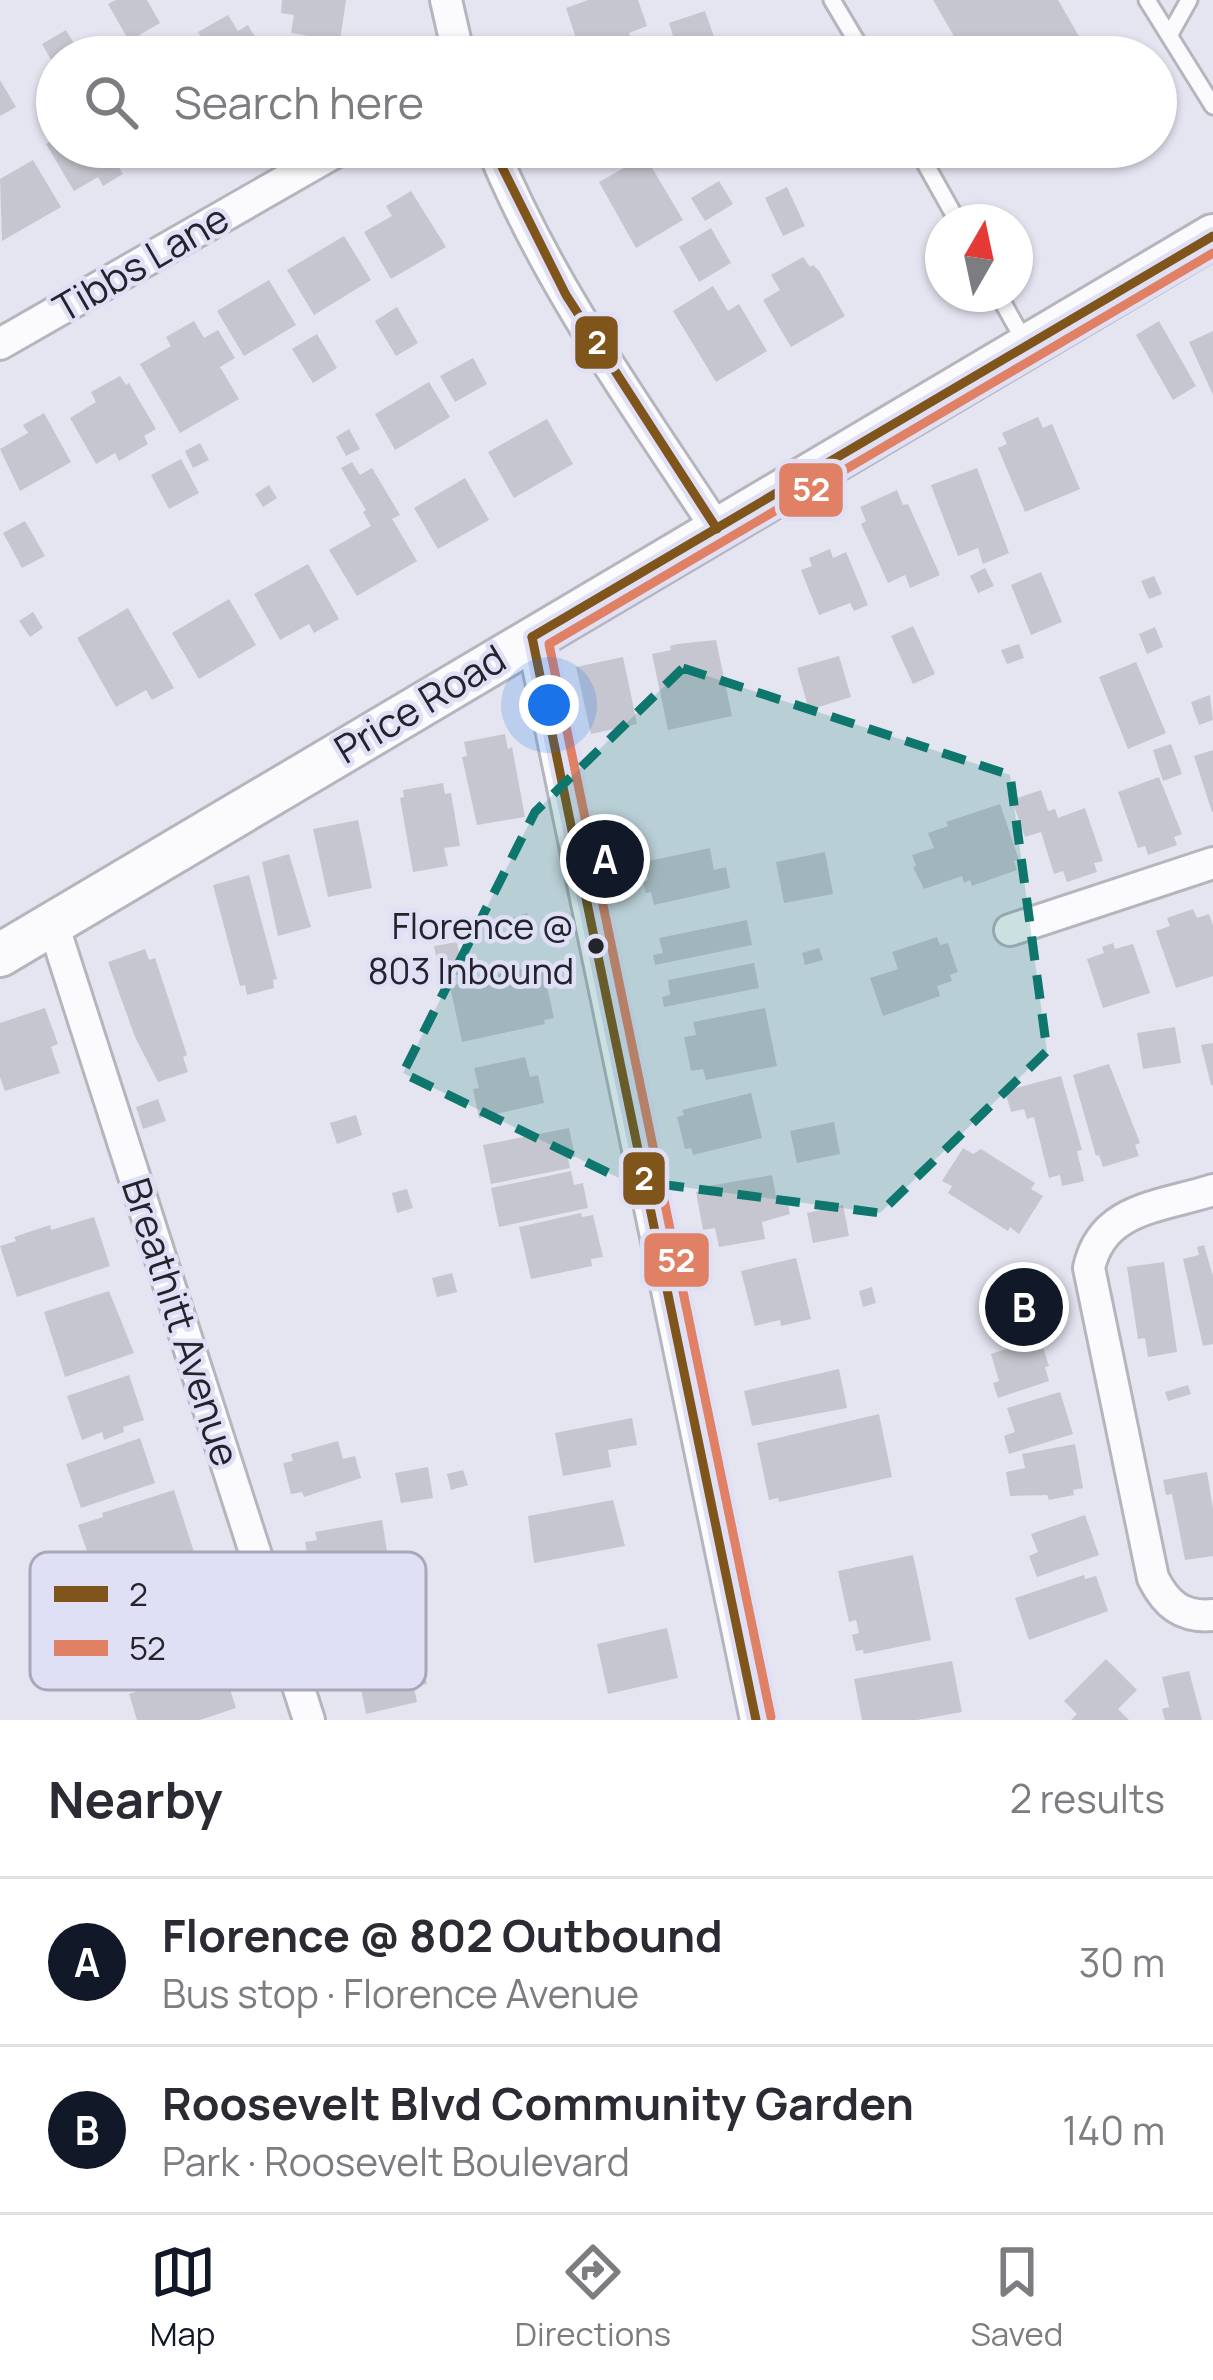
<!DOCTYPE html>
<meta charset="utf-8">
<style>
:root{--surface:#fff;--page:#f2f2f3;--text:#2b2b33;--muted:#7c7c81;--line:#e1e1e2;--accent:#111827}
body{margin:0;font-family:Manrope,sans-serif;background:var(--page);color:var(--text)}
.compass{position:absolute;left:925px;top:204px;width:108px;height:108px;border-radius:50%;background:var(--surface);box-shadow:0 3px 9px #0004;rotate:9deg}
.you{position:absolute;left:549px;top:705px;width:42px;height:42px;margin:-30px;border:9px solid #fff;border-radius:50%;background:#1a73e8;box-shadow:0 0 0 18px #1a73e833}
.badge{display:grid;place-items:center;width:78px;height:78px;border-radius:50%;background:var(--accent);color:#fff;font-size:39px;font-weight:700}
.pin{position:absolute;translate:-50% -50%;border:6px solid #fff;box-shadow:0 3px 12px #0006}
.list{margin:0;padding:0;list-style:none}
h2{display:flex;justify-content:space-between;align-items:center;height:156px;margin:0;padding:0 48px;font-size:51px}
h2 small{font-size:39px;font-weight:400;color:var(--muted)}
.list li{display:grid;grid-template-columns:78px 1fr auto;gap:36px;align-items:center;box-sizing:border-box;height:168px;padding:0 48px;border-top:3px solid var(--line)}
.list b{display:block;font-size:45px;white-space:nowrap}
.list p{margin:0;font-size:39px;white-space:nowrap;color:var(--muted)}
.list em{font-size:39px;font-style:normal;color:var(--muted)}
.icon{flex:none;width:66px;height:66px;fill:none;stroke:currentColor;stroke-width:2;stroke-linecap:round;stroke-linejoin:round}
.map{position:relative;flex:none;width:1213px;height:1720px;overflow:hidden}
.search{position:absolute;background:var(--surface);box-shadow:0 3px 9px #0004;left:36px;right:36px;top:36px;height:132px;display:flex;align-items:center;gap:30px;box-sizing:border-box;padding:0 42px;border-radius:66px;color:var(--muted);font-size:45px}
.sheet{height:492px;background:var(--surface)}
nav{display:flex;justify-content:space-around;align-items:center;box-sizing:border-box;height:168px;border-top:3px solid var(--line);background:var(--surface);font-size:33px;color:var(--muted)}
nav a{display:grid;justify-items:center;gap:6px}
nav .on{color:var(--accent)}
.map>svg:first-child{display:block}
</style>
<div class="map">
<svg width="1213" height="1720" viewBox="0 0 1213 1720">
<rect width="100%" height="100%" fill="#e4e5f1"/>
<!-- building -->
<g fill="#c6c6d0">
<path d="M116 0H147L160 23 129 41 108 4Z"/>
<path d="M282 0H346L340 41 291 33 294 15 281 13Z"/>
<path d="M588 0H638L647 26 629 33 634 49 612 57H571L568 47 578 44 566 8Z"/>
<path d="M933 0H1058L1091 57H966Z"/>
<path d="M705 11 714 37 677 49 669 23Z"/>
<path d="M228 15 238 31 248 25 267 57H195L208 49 198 32Z"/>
<path d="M66 30 82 57H57V70L42 44Z"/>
<path d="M0 80 16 107 0 116Z"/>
<path d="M57 137V147H119L126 158 117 164 123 174 103 186 98 177 74 191 46 144Z"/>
<path d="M1018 147H1076L1046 164 1037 148 1023 156Z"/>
<path d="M645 156 683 220 636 248 599 182Z"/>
<path d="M33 160 61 207 2 241 0 179Z"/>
<path d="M719 181 733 204 705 221 691 198Z"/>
<path d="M787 187 805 226 783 236 765 198Z"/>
<path d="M411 191 446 247 391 279 364 232 392 216 386 206Z"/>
<path d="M711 228 731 263 699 282 679 247Z"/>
<path d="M344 236 371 280 314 315 287 270Z"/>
<path d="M803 257 810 267 813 265 819 271 845 316 791 347 763 300 780 290 771 275Z"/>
<path d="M269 280 296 325 244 356 217 311Z"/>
<path d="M713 286 728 311 739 304 767 351 716 382 673 311Z"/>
<path d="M397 307 418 343 396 356 375 321Z"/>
<path d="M194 321 204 338 218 330 235 358 220 367 239 399 180 433 140 364 171 346 166 337Z"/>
<path d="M1159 321 1196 386 1173 400 1136 335Z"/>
<path d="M1213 331V395L1189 342Z"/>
<path d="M317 334 337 368 313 383 292 349Z"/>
<path d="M473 358 487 384 455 402 440 376Z"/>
<path d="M120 376 126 385 129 383 156 429 144 436 148 444 119 461 115 453 96 464 70 418 96 402 91 392Z"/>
<path d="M429 382 450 417 395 450 375 414Z"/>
<path d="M44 413 71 462 20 491 0 449 28 433 23 425Z"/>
<path d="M1038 417 1043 428 1052 424 1080 489 1025 512 998 448 1007 444 1002 433Z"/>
<path d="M547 419 573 464 514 498 488 452Z"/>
<path d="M349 429 360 449 346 456 336 437Z"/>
<path d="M200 443 209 460 193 468 185 451Z"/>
<path d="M181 459 199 493 169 509 151 475Z"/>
<path d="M352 462 360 475 372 468 400 515 392 519 417 561 357 596 329 550 371 526 363 512 366 510 341 468Z"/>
<path d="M977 468 1009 553 983 564 978 548 958 556 931 485Z"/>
<path d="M465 478 489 520 438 549 414 508Z"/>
<path d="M269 485 277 498 263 507 255 494Z"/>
<path d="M897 490 903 505 908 504 940 575 910 588 905 575 888 583 861 524 866 521 860 507Z"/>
<path d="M25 521 45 556 22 568 3 533Z"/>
<path d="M830 549 833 558 846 552 868 605 854 611 850 603 819 615 801 570 812 566 809 558Z"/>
<path d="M308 564 339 619 314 633 309 624 280 640 254 594Z"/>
<path d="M985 568 994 586 978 593 970 576Z"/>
<path d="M1041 572 1062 622 1031 635 1011 585Z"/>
<path d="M1154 576 1162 594 1149 599 1141 581Z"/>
<path d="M229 599 256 645 199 679 172 633Z"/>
<path d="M128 608 174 688 152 700 146 690 116 707 77 638Z"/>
<path d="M33 612 43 628 30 637 19 621Z"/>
<path d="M913 626 935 674 913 684 891 636Z"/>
<path d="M1155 627 1163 647 1147 654 1139 634Z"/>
<path d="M716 640 732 716 668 730 652 654 671 650 670 646 677 644Z"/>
<path d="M1019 644 1024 658 1007 664 1001 650Z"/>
<path d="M839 656 851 697 809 710 797 668Z"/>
<path d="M623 657 637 724 591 734 576 667Z"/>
<path d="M1136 662 1166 733 1128 749 1099 677Z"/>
<path d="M1210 695 1213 720 1199 725 1191 702Z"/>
<path d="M505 734 508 749 512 747 525 817 477 825 462 757 467 756 464 742Z"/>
<path d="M1171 744 1182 774 1163 781 1153 750Z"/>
<path d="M1213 750V812H1212L1194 756Z"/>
<path d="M1159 777 1182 834 1174 837 1177 845 1148 855 1145 846 1138 848 1118 792Z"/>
<path d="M443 783 445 794 451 793 460 846 444 848 448 866 413 872 400 798 404 797 403 790Z"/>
<path d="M1041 790 1048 811 1055 809 1058 818 1085 808 1103 861 1094 863 1097 872 1067 882 1063 871 1054 874 1041 832 1025 837 1012 800Z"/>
<path d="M1000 804 1019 860 1014 861 1017 870 972 886 970 880 964 883 962 876 924 889 913 867 916 866 912 855 934 848 928 833 948 826 946 822Z"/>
<path d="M358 820 372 888 328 897 313 829Z"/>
<path d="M710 848 714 870 726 867 730 888 654 905 651 892 646 893 645 889 643 882 648 880 644 862Z"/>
<path d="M825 852 833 894 784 903 776 862Z"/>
<path d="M289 854 311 927 278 936 262 862Z"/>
<path d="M249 875 277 979 273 980 274 988 247 995 245 985 240 986 213 885Z"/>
<path d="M1193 909 1197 918 1209 914 1213 925V976L1176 988 1156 931 1170 926 1167 918Z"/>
<path d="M527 913 531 927 511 934 506 920Z"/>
<path d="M747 920 752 945 655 965 653 955 663 953 659 938Z"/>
<path d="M937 937 940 945 948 943 954 961 958 972 950 975 952 981 937 986 940 996 883 1016 870 978 898 969 892 952Z"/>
<path d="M457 942 463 974 440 978 434 946Z"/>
<path d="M1113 943 1115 949 1133 944 1150 993 1103 1008 1087 959 1104 953 1102 947Z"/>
<path d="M819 948 823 960 805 965 802 953Z"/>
<path d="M145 949 149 960 155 958 187 1055 183 1057 188 1072 158 1082 135 1037 108 962Z"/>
<path d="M754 963 759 988 664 1007 662 997 670 995 668 980Z"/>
<path d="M533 966 534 970 543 968 554 1018 544 1020 545 1024 462 1042 450 986Z"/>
<path d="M45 1008 58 1044 51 1047 60 1073 5 1091 0 1077V1023Z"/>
<path d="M765 1008 777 1066 706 1080 703 1069 691 1071 684 1037 696 1035 693 1022Z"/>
<path d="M1175 1027 1181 1063 1143 1069 1137 1033Z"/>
<path d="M1213 1043V1085H1211L1201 1045Z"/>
<path d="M525 1057 530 1077 538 1075 544 1103 479 1118 473 1089 479 1088 474 1068Z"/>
<path d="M1109 1064 1140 1143 1135 1145 1139 1156 1103 1167 1099 1155 1096 1156 1073 1075Z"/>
<path d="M1061 1076 1082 1150 1077 1151 1084 1181 1062 1186 1060 1175 1049 1178 1034 1117 1027 1119 1024 1109 1011 1112 1005 1091Z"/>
<path d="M751 1093 762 1138 693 1155 691 1148 685 1149 677 1117 684 1115 682 1110Z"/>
<path d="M158 1099 166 1121 143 1129 136 1107Z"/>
<path d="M356 1115 362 1135 337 1144 330 1123Z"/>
<path d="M834 1122 840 1154 797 1163 790 1131Z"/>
<path d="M569 1128 575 1157 568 1158 570 1168 491 1184 483 1145Z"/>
<path d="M963 1148 973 1154 981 1149 1035 1183 1031 1189 1043 1196 1019 1234 1010 1227 1008 1231 948 1193 952 1186 942 1181Z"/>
<path d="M571 1171 574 1185 583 1183 588 1208 499 1227 491 1188Z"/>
<path d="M772 1175 777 1202 787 1200 790 1214 762 1222 765 1239 719 1247 715 1228 703 1230 696 1192 709 1190 708 1186Z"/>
<path d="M407 1189 413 1208 397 1213 392 1193Z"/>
<path d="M843 1205 849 1236 813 1243 807 1213Z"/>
<path d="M581 1213 582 1217 593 1215 603 1257 591 1259 592 1266 531 1279 519 1227Z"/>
<path d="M94 1217 110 1266 17 1297 0 1246 16 1241 14 1237 50 1225 51 1230Z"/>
<path d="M1204 1245 1213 1276V1344L1203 1346 1183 1259 1199 1255 1197 1247Z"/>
<path d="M796 1258 811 1319 781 1326 780 1320 755 1326 741 1271Z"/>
<path d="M1164 1262 1177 1352 1148 1357 1145 1338 1138 1339 1127 1267Z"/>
<path d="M452 1273 457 1292 437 1297 432 1278Z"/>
<path d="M872 1287 876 1303 863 1307 859 1291Z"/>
<path d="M109 1291 134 1353 65 1377 44 1312Z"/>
<path d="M1040 1338 1049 1366 1045 1367 1049 1381 998 1398 993 1383 999 1381 991 1354Z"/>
<path d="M839 1369 847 1408 752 1426 744 1391Z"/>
<path d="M129 1375 144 1420 123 1427 124 1432 104 1440 102 1432 82 1440 67 1396Z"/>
<path d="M1188 1385 1191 1394 1168 1401 1165 1392Z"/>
<path d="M1060 1392 1073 1434 1009 1454 1004 1436 1015 1432 1007 1408Z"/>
<path d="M879 1414 892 1477 779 1502 778 1498 769 1500 757 1443Z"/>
<path d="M632 1418 637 1445 608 1450 611 1467 563 1476 555 1433Z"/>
<path d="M140 1438 155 1483 81 1508 66 1464Z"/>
<path d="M338 1441 343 1459 355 1456 361 1478 304 1497 302 1492 291 1494 283 1463 293 1461 291 1454Z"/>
<path d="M1075 1444 1083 1488 1073 1490 1074 1495 1049 1500 1047 1495 1010 1496 1006 1472 1025 1468 1022 1454Z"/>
<path d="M428 1467 433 1498 401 1503 395 1473Z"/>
<path d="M463 1470 468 1485 451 1490 447 1474Z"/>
<path d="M1207 1472 1213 1509V1556L1185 1560 1172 1494 1166 1495 1163 1480Z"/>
<path d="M174 1490 194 1552 130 1573 128 1568 82 1583 75 1562 89 1557 78 1525 103 1517 102 1513Z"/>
<path d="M613 1500 625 1546 534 1563 528 1516Z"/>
<path d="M1085 1515 1099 1555 1037 1577 1029 1556 1038 1552 1031 1534Z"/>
<path d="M382 1520 388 1557 310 1571 305 1542 317 1540 315 1532Z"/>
<path d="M913 1555 931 1640 864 1654 863 1650 856 1651 852 1635 859 1633 856 1620 849 1622 838 1571Z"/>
<path d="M1084 1575 1085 1579 1096 1576 1108 1611 1029 1640 1015 1598Z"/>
<path d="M667 1628 678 1678 608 1694 597 1644Z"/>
<path d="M1106 1659 1137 1690 1118 1709 1129 1720H1071L1077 1714 1064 1701Z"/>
<path d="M422 1661 427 1684 414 1687 417 1702 366 1714 358 1674Z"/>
<path d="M952 1661 962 1712 917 1720H862L854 1679Z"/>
<path d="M222 1664 236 1708 200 1720H137L129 1694Z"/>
<path d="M1189 1671 1202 1720H1165L1162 1709 1169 1707 1162 1677Z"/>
</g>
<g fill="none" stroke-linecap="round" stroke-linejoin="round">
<!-- lane casing -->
<g stroke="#b5b5be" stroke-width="21">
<g id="lane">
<path d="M832 0 866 57"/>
<path d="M1147 0 1213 106"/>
<path d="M1170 34 1189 0"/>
<path d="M916 147 958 222"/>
<path d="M998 294 1026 344"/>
</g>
</g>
<!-- street casing -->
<g stroke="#b5b5be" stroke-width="36">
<g id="street">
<path d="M446 0 459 57"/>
<path d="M492 147C547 283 637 407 717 529"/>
<path d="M0 344 344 147"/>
<path d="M532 637 756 1720"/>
<path d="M53 924 309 1720"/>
<path d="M1010 930 1213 863"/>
<path d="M1213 1190C1161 1207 1102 1207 1089 1268L1153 1578C1166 1604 1182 1618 1213 1615"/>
</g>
</g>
<!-- secondary casing -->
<g stroke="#b5b5be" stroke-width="48">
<path id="secondary" d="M0 955 1213 236"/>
</g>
<!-- lane -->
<use href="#lane" stroke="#fbfbfd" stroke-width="15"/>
<!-- street -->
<use href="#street" stroke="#fbfbfd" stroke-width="30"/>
<!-- secondary -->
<use href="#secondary" stroke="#fbfbfd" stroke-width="42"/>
<!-- bus-1 casing -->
<g stroke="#dfe0f6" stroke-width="18">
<g id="bus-1">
<path d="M492 147 566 295 717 529"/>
<path d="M532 637 756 1720"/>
<path d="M532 637 1213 236"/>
</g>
</g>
<!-- bus-2 casing -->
<g stroke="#dfe0f6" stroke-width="18">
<path id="bus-2" d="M771 1717 549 644 1213 253"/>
</g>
<!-- bus-1 -->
<use href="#bus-1" stroke="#80551b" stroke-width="9"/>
<!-- bus-2 -->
<use href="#bus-2" stroke="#e08166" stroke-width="9"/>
</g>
<!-- marked area -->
<path fill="#0f766e" fill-opacity="0.2" stroke="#0f766e" stroke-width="9" stroke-dasharray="24 15" stroke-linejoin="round" d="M683 668 1010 775 1047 1051 880 1213 621 1179 403 1073 535 812Z"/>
<!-- markers -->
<circle fill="#23232b" stroke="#dfe0f6" stroke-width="4.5" cx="596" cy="946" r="10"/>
<g text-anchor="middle" stroke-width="9" stroke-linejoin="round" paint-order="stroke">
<!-- bus labels -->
<g font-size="36" fill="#23232b" stroke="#dfe0f6" text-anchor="end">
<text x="574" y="939">Florence @<tspan x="574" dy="45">803 Inbound</tspan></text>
</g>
<!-- street labels -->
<g font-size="39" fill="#23232b" stroke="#dfe0f6">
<text transform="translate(141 263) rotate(-30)" y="14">Tibbs Lane</text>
<text transform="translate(420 704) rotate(-31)" y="14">Price Road</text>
<text transform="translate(181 1322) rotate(72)" y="14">Breathitt Avenue</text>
</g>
</g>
<!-- legend -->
<rect x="30" y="1552" width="396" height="138" rx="18" fill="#dfe0f6" stroke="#a7a7b9" stroke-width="3"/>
<rect x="54" y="1586" width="54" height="16" fill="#80551b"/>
<rect x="54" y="1640" width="54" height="16" fill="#e08166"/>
<g font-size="33" fill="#23232b">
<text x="129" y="1606">2</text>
<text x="129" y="1660">52</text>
</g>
<g stroke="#dfe0f6" stroke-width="4.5">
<rect x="573" y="314" width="47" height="57" rx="12" fill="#80551b"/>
<rect x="777" y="461" width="68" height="58" rx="12" fill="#e08166"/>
<rect x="621" y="1150" width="46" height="57" rx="12" fill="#80551b"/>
<rect x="642" y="1231" width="69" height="58" rx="12" fill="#e08166"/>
</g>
<g font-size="33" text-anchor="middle" font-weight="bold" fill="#fff">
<text x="597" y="354">2</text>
<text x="811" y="501">52</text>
<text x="644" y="1190">2</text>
<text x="676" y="1272">52</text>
</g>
</svg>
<svg class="compass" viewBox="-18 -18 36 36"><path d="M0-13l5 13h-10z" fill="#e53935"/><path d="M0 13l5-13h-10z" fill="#7c7c81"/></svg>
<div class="you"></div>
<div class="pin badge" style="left:605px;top:859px">A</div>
<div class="pin badge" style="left:1024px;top:1307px">B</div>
<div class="search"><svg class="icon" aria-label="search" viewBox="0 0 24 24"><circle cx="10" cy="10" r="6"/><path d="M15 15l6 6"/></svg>Search here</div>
</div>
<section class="sheet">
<h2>Nearby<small>2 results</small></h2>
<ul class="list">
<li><span class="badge">A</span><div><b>Florence @ 802 Outbound</b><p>Bus stop · Florence Avenue</p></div><em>30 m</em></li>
<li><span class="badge">B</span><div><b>Roosevelt Blvd Community Garden</b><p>Park · Roosevelt Boulevard</p></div><em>140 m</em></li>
</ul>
</section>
<nav>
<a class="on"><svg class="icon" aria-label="map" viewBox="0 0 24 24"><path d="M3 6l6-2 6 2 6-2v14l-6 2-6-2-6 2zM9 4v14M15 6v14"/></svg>Map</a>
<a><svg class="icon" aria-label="directions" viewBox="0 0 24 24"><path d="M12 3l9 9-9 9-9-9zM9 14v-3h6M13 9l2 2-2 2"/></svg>Directions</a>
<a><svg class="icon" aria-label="saved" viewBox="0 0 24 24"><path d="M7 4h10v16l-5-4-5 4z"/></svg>Saved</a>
</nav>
